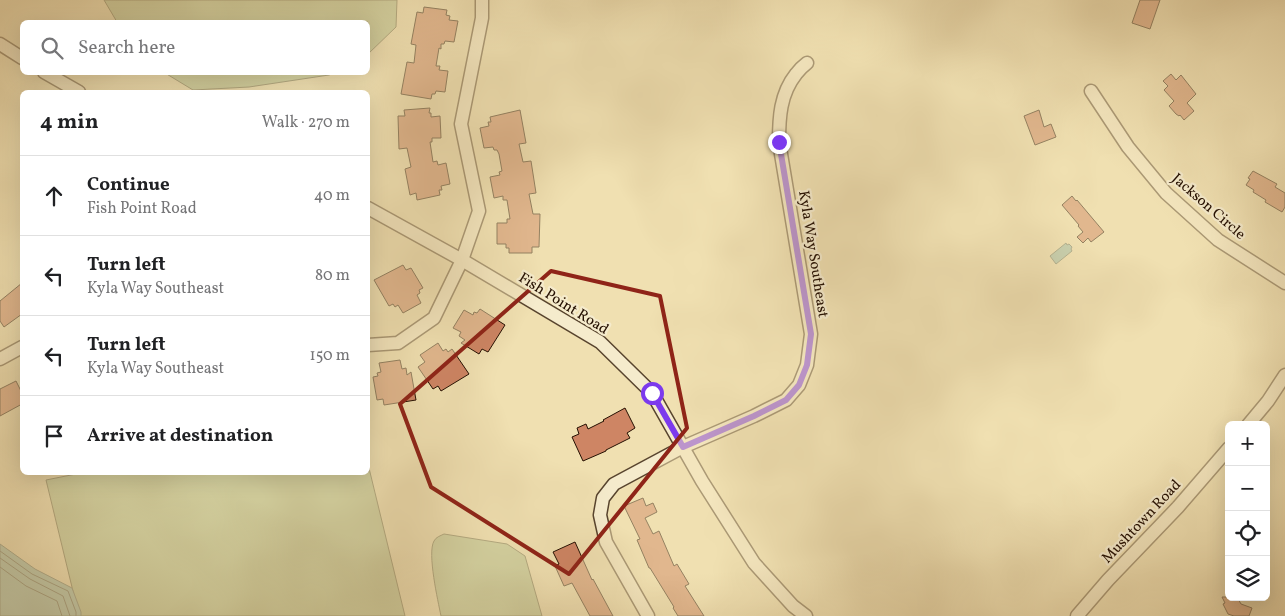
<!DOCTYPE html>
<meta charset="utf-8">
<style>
:root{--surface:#fff;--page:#f6f6f6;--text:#202124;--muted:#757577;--line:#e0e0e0}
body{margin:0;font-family:Vollkorn,serif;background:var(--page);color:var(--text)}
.controls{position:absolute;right:15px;bottom:15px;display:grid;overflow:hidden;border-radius:8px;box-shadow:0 5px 20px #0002}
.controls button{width:45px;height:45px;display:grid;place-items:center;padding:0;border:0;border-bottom:1px solid var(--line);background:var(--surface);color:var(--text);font:25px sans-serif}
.stop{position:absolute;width:15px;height:15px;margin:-11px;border:4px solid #7c3aed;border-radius:50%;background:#fff}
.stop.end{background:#7c3aed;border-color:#fff;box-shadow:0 1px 5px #0008}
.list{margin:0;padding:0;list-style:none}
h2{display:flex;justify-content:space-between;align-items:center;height:65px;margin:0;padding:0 20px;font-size:21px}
h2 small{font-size:16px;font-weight:400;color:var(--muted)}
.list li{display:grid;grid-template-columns:32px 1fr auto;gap:15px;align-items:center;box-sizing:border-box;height:80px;padding:0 20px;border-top:1px solid var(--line)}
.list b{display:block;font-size:19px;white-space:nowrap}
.list p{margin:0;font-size:16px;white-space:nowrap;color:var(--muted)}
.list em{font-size:16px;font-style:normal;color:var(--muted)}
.icon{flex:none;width:28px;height:28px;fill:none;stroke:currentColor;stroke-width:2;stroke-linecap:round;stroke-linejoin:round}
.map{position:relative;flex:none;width:1285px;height:616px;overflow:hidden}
.search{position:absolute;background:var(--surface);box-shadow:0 5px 20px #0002;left:20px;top:20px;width:350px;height:55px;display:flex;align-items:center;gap:12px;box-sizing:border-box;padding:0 18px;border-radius:8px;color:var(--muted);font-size:19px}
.panel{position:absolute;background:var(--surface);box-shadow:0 5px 20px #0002;left:20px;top:90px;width:350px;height:385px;border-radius:8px}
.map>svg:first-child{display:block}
</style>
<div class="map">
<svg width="1285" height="616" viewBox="0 0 1285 616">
<rect width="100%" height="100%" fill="#f0e0b1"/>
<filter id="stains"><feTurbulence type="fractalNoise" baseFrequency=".004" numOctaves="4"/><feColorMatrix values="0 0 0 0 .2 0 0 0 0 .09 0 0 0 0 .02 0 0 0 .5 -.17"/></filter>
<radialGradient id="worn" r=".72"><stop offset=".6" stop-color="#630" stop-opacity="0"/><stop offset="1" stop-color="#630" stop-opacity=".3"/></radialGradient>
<!-- green -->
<g fill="#b4c390" stroke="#6c6a49">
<path d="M104 0H397L396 27 368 54V22H117Z"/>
<path d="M165 73H334L329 75 249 87 193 90Z"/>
<path d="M368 464 405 616H79L46 480 86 472H368Z"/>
<path d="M444 534 507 544 525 556 542 616H441C438 601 427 553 434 541 436 537 440 536 444 534Z"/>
</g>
<!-- water -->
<g fill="#9abdaa" stroke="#6b7867">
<path d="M1066 243 1067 245 1069 244 1072 247 1071 249 1072 251 1056 264 1050 256Z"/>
<path d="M0 544 35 569 72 588 81 612V616H0Z"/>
</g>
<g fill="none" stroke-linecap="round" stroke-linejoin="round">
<!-- shore -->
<g stroke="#606656" stroke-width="1">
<path d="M0 551 32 574 68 591 76 612V616"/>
<path d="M0 558 30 579 63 596 70 616"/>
<path d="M0 567 26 586 57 601 62 616"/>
</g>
</g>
<!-- building -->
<g fill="#ce8564" stroke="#251002">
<path d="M1140 0H1160L1150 29 1132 23Z"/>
<path d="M424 7 447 10 446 15 450 16 449 20 458 21 454 42 445 41 444 44H441V49L439 48 436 66H440L439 70 448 71 445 92 436 91 435 94H432L431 99 401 94 407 62 414 63 416 45 411 44 417 12 423 13Z"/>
<path d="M1171 74 1176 80 1181 75 1196 94 1187 103 1194 111 1184 120 1180 115 1179 116 1176 114 1169 106 1174 101 1164 90 1168 86 1163 81Z"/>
<path d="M430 108 429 113H431V117L440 116 441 138H432V142H430L433 162 437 161 438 165 446 163 450 184 441 186 442 190H439L440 195 417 200 416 193 410 195 405 169 411 167 407 148 399 149 398 116H405L404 110Z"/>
<path d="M520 110 526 143 519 144 523 162 531 161 536 193 529 194 533 214H540L539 247H532V253H509V248H506V244H497V223H507V219H510L507 200H503V196L494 198 490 177 500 175 499 172 502 171 499 154 497 150H494L493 147 484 148 480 128 489 126 488 122H491L490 117Z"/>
<path d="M1039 110 1044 127 1051 124 1056 137 1035 145 1024 116Z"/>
<path d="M1253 171 1277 184 1275 187 1285 193V207L1282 212 1265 202 1266 200 1253 192 1254 190 1246 185 1250 179 1248 178Z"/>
<path d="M1072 196 1076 201 1077 200 1104 232 1091 242 1088 238 1083 243 1077 237 1083 232 1078 226 1079 225 1062 205Z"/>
<path d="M403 265 406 270 411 268 423 288 419 290 420 293 417 295 421 303 403 313 398 305 395 307 393 304 389 306 374 280Z"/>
<path d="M22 283V314L4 327 0 321V301Z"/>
<path d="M480 309 505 325 488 352 482 349 479 354 461 343 465 340 459 336 461 332 453 328 464 310 473 315 474 312 477 313Z"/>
<path d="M438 343 443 351 446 349 448 352 452 349 469 374 441 391 438 386 433 389 418 367 425 362 420 355Z"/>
<path d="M400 360 402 369 406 368 407 375 411 372 416 400 384 405 383 399 377 400 373 377 378 376 377 373 381 372 379 363Z"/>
<path d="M16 381 22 393V404L0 416V389Z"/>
<path d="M625 408 635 428 627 433 630 438 606 450V451L583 461 572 437 579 434 577 428 586 424 588 429 604 421 603 420Z"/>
<path d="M643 498 646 506 653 503 657 512 645 518 653 534 659 531 674 566 677 564 689 584 685 586 704 616H678L673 608 674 607 650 568H649L637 540 640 539 624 506Z"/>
<path d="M575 542 592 580 593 579 613 616H590L572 583 564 586 555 566 559 564 553 552Z"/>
<path d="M1222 597H1237L1241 604 1252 608 1249 616H1234L1228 614 1223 604 1225 603Z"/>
</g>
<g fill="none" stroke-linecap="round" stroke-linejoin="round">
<!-- minor casing -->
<g stroke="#58442e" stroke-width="15">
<g id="minor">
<path d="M0 44 22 58"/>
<path d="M44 72 79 92"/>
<path d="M1091 91 1128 147 1166 193 1218 240 1285 283"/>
<path d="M368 208 462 260 600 342 652 393 702 481 754 563 793 606 806 616"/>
<path d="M368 345 398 343 434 318 462 260 479 211 461 124 482 18V0"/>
<path d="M0 359 22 347"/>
<path d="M1248 425 1268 401 1285 375"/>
<path d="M648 616 606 542 600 515 603 498 614 484 683 447 754 416 786 400 799 385 807 365 811 334 779 142C779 118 780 94 796 74 799 70 803 66 807 63"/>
<path d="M1077 616 1108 580 1178 507 1229 448"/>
</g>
</g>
<!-- minor -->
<use href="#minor" stroke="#f5ebcc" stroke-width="12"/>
</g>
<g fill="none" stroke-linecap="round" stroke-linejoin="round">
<!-- route -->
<path stroke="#7c3aed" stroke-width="6" d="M652 393 683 447 754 416 786 400 799 385 807 365 811 334 779 142"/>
</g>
<!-- marked area -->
<path d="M0 0H1285V616H0ZM551 271 660 296 687 428 569 574 431 487 400 404Z" fill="#f0e0b1" fill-opacity=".55" fill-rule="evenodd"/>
<path fill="none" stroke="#8f2418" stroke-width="4" stroke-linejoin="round" d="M551 271 660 296 687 428 569 574 431 487 400 404Z"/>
<g text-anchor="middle" stroke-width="4.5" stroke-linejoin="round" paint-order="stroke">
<!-- street labels -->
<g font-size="15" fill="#251002" stroke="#f5ebcc">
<text transform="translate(1209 206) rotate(41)" y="5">Jackson Circle</text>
<text transform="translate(814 254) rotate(81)" y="5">Kyla Way Southeast</text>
<text transform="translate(564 303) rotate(32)" y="5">Fish Point Road</text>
<text transform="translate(1141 521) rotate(-47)" y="5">Mushtown Road</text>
</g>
</g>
<rect width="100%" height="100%" filter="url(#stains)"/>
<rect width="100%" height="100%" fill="url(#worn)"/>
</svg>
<div class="controls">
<button>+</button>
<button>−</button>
<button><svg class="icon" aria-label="locate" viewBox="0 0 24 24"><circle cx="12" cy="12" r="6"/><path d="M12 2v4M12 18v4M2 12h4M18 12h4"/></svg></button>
<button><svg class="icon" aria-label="layers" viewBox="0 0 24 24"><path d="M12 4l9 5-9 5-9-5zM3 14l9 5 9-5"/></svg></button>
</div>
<div class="stop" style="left:652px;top:393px"></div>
<div class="stop end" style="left:779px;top:142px"></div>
<div class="search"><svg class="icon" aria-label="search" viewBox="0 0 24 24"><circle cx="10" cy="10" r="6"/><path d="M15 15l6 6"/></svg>Search here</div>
<section class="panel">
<h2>4 min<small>Walk · 270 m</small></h2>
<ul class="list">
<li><svg class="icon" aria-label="ahead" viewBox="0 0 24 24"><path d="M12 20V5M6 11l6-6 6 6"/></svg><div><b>Continue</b><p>Fish Point Road</p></div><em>40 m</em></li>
<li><svg class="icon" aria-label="left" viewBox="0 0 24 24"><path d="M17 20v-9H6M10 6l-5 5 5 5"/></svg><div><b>Turn left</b><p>Kyla Way Southeast</p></div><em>80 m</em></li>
<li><svg class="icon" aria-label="left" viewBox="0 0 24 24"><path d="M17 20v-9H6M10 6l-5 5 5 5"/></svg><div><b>Turn left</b><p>Kyla Way Southeast</p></div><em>150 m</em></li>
<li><svg class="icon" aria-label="arrive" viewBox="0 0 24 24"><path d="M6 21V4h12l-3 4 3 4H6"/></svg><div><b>Arrive at destination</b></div></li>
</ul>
</section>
</div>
